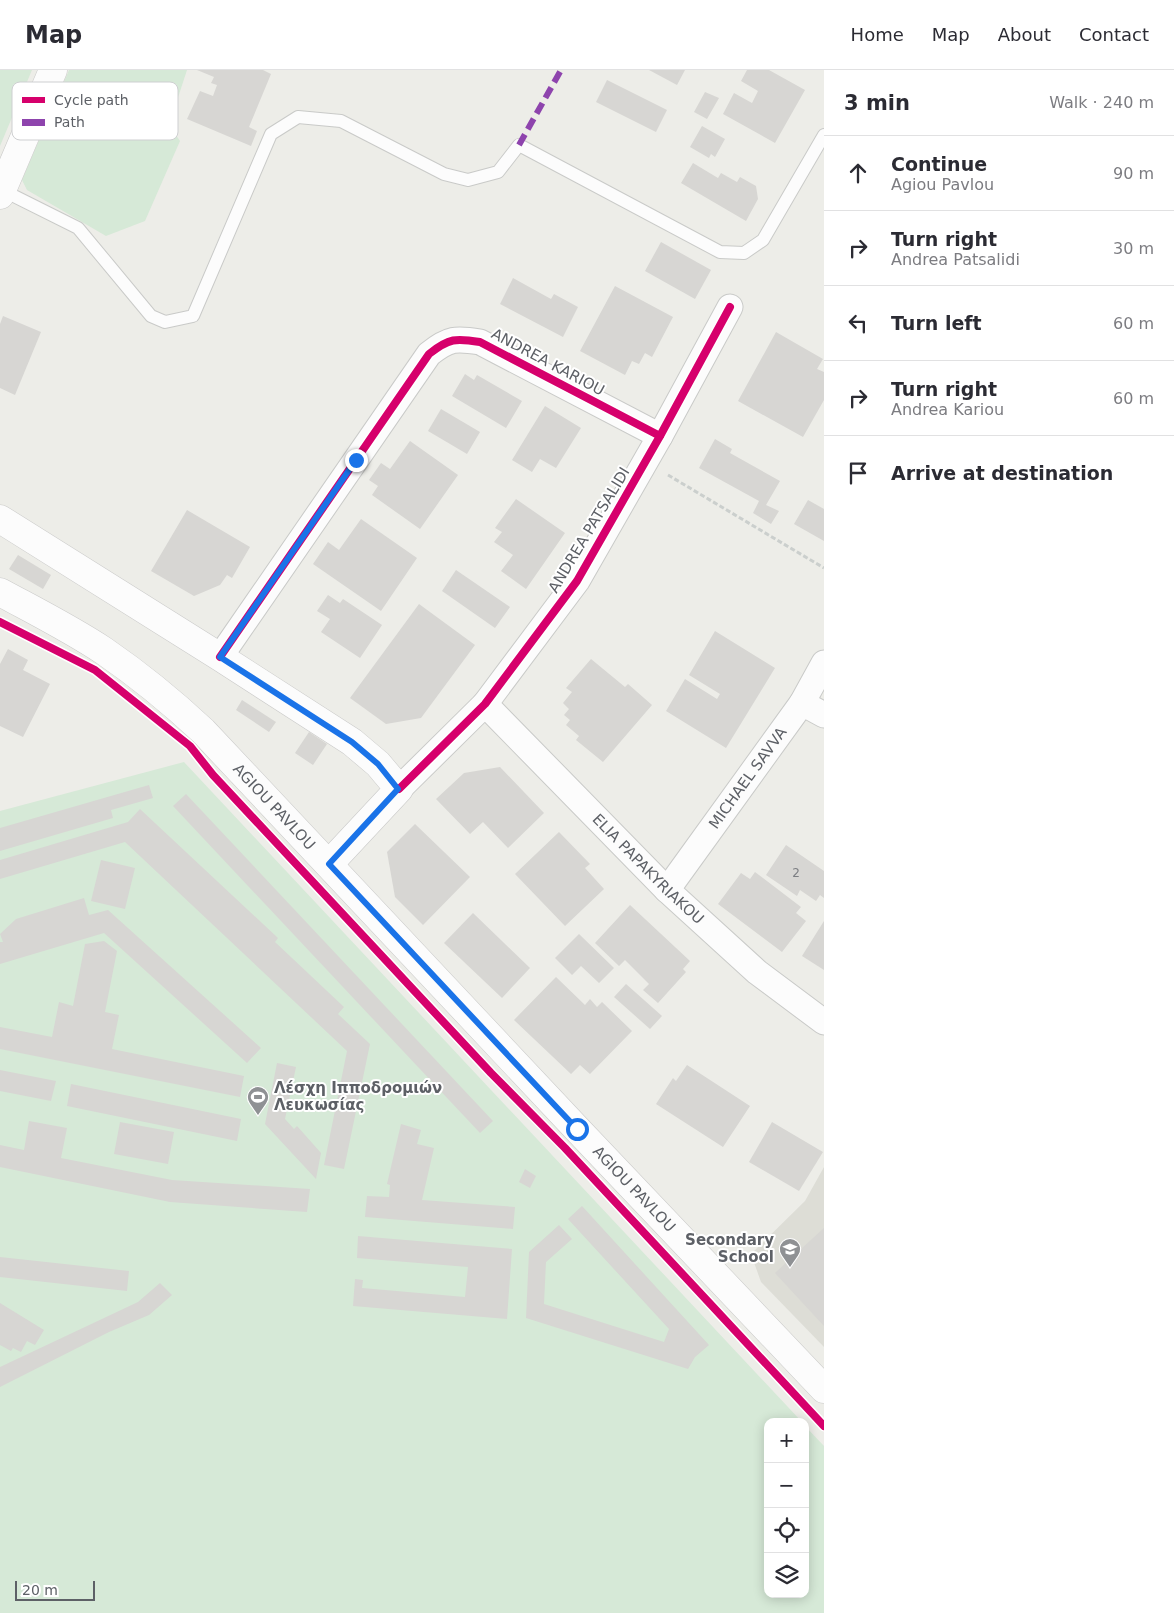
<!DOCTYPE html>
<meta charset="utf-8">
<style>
:root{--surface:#fff;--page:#f2f2f3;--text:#2b2b33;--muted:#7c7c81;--line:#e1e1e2}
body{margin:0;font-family:"DejaVu Sans",sans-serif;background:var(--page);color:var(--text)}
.controls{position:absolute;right:15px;bottom:15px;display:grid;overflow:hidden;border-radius:10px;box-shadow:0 2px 12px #0003}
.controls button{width:45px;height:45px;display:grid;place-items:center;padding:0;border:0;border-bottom:1px solid var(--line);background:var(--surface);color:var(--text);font:25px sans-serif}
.scale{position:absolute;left:15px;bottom:12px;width:80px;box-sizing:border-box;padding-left:5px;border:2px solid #5d6066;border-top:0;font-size:14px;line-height:18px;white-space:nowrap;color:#5d6066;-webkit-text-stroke:4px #fff;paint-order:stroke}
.stop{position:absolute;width:15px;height:15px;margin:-11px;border:4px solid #1a73e8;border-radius:50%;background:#fff}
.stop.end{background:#1a73e8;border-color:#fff;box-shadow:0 1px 5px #0008}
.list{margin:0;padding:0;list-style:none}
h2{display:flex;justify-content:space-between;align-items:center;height:65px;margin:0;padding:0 20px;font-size:21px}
h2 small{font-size:16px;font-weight:400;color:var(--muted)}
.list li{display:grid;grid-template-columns:32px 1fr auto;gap:15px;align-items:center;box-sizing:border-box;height:75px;padding:0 20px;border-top:1px solid var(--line)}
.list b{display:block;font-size:19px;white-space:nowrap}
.list p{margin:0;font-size:16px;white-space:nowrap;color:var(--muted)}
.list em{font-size:16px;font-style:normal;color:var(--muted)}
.icon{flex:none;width:28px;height:28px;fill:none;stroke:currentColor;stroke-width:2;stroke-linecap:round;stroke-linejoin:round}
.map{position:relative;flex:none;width:824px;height:1543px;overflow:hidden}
header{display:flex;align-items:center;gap:30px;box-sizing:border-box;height:70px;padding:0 25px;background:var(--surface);border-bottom:1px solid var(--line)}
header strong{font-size:24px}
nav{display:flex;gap:28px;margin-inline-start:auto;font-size:18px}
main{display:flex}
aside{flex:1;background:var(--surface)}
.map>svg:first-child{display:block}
</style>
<header>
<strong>Map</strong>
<nav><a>Home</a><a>Map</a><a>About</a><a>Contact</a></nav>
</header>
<main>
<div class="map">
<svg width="824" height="1543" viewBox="0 0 824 1543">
<rect width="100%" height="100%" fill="#edede8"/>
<!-- education -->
<path fill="#ddddd6" d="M824 1097V1277L761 1212 751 1184 805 1131Z"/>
<!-- green -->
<g fill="#d6e9d7">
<path d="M0 0H32L0 76Z"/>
<path d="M69 0H187L169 55 180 71 145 151 106 166 27 120 22 110Z"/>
<path d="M184 692 802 1352H768V1524H805V1356L824 1376V1543H0V741Z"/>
</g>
<!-- building -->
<g fill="#d7d6d3">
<path d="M197 0H263L271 4 249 57 257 61 251 76 187 49 200 21 213 26 217 15 211 13 214 7Z"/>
<path d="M649 0H685L677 15Z"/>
<path d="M747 0H769L805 20 775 73 723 44 734 23 752 33 758 21 741 11Z"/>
<path d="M607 10 667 40 656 62 596 32Z"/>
<path d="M705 22 719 28 707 49 694 42Z"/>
<path d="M702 56 725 69 715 87 711 84 709 88 690 77Z"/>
<path d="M693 93 718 108 721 103 737 112 740 107 756 116 758 129 746 151 681 113Z"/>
<path d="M661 172 711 200 695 229 645 201Z"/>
<path d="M513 208 551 229 554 224 578 237 563 267 500 234Z"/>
<path d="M615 216 673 247 652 287 645 283 639 294 632 291 625 305 580 281Z"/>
<path d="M3 246 41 262 15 325 0 318V254Z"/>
<path d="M776 262 823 289 817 299 824 302V330L803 367 738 331Z"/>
<path d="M465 304 474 310 477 305 522 331 506 358 452 326Z"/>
<path d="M545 336 581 358 556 398 540 389 532 402 512 390Z"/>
<path d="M441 339 480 362 467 384 428 361Z"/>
<path d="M715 369 732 379 730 383 780 411 766 435 779 441 771 454 753 443 759 431 699 398Z"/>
<path d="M410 371 458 405 420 459 372 425 378 416 369 410 381 393 390 399Z"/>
<path d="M516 429 565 463 526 519 501 501 513 485 494 472 502 462 495 458Z"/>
<path d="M808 430 824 439V471L794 454Z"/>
<path d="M187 440 250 477 232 508 227 505 220 515 194 526 151 501Z"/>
<path d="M361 449 417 488 381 541 313 494 328 472 339 480Z"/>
<path d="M18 485 51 505 43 519 9 499Z"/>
<path d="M456 500 510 537 495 558 442 521Z"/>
<path d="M328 525 340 533 343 529 382 555 360 588 321 562 330 549 317 541Z"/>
<path d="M419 534 475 575 421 648 386 654 350 628Z"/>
<path d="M715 561 775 598 726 678 666 641 685 609 717 629 720 624 689 605Z"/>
<path d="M8 579 28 590 23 600 50 614 23 667 0 656V594Z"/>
<path d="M591 589 625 617 628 614 652 635 603 692 576 670 579 666 566 655 570 650 564 645 569 639 563 633 572 622 566 618Z"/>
<path d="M242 630 276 652 269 662 236 640Z"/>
<path d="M309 662 327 674 313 695 295 683Z"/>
<path d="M500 697 544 743 508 778 483 752 470 764 436 729 464 703Z"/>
<path d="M149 715 153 728 111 740 113 748 0 781V758Z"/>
<path d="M186 724 493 1051 480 1063 173 736Z"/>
<path d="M140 739 278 868 275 872 344 937 338 944 370 974 344 1099 324 1095 347 981 125 772 0 809V790L128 752Z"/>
<path d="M415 754 470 807 423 855 395 827 387 782Z"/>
<path d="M559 762 590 794 585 798 604 819 565 856 515 804Z"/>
<path d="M786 775 824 801V828L820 825 816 831 800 820 797 826 766 805Z"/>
<path d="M101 790 135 798 125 839 91 831Z"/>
<path d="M755 802 801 837 796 843 806 851 782 882 718 834 741 803 750 809Z"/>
<path d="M84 828 89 845 108 840 261 978 247 993 104 863 0 894V872H3L0 864 16 849Z"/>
<path d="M630 835 690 891 683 899 686 902 658 933 643 920 649 914 625 890 619 896 595 873Z"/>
<path d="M473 843 530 898 502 928 444 873Z"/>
<path d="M824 851V900L802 886Z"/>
<path d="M579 864 614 898 599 913 581 896 572 905 555 888Z"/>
<path d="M104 871 117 881 105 942 119 945 112 979 244 1006 240 1027 0 979V957L52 967 59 932 73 936 85 874Z"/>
<path d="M556 907 585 935 590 929 597 937 602 932 632 961 590 1004 580 995 571 1004 514 950Z"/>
<path d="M626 914 662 946 650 959 614 927Z"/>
<path d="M277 993 296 997 285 1049 294 1059 297 1056 321 1083 316 1109 265 1054Z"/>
<path d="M687 995 750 1036 723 1077 656 1034 673 1008 676 1011Z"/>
<path d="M0 1000 56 1011 51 1031 0 1021Z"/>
<path d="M71 1014 241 1049 237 1071 67 1036Z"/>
<path d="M29 1051 67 1058 61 1088 172 1110 310 1119 307 1142 170 1132 0 1097V1075L24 1080Z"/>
<path d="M120 1052 174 1062 168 1094 114 1084Z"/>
<path d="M772 1052 823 1082 799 1121 749 1092Z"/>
<path d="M401 1054 421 1060 417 1074 434 1078 422 1130 515 1137 513 1159 365 1147 367 1126 389 1127 390 1115 387 1114Z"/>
<path d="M525 1099 536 1106 530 1118 519 1112Z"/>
<path d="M582 1136 709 1275 695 1287 688 1299 526 1248 529 1182 559 1155 572 1169 546 1192 544 1234 664 1272 669 1259 568 1149Z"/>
<path d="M824 1158V1256L775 1203Z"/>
<path d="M358 1166 512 1179 507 1249 353 1236 355 1209 363 1210 362 1218 465 1227 468 1197 357 1188Z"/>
<path d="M0 1187 129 1201 127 1221 0 1207Z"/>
<path d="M160 1213 172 1225 149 1245 109 1262 0 1317V1297L138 1232Z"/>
<path d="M0 1233 44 1260 35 1275 27 1271 21 1282 13 1278 11 1281 0 1275Z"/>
</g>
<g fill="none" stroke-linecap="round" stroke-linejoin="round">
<!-- lane casing -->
<g stroke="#c9cac8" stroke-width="14">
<path id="lane" d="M0 119 78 158 151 246 165 252 193 246 271 64 298 47 341 51 444 104 468 110 498 102 519 75 720 182 744 183 763 170 824 65"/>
</g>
<!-- street casing -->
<g stroke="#c9cac8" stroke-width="27">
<g id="street">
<path d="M220 587 429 284C449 268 456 268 480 272L660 366"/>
<path d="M802 633 824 645"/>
<path id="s1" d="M485 634 667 820 757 902 824 952"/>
<path d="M399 719 485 634 577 511 660 366 730 237"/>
<path id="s2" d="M667 820 802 633 824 593"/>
</g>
</g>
<!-- secondary casing -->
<g stroke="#cacac9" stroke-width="29">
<g id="secondary">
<path d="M0 125 53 0"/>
<path d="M0 449 220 587 352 672 378 694 399 719 329 794"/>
<path id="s3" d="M0 522C35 541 71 559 104 581 139 605 172 632 203 661L577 1059 824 1319"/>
</g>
</g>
<!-- path -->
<path stroke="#cbcfcd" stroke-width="3" stroke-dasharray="5 2.5" stroke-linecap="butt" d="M668 405 824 498"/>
<!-- lane -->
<use href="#lane" stroke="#fcfcfc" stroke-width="12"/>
<!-- street -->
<use href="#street" stroke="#fcfcfc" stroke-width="25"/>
<!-- secondary -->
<use href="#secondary" stroke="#fcfcfc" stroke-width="28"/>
<!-- quiet -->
<path stroke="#8e44ad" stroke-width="6" stroke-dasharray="12 6" stroke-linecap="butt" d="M519 75 561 0"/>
<!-- cycleway casing -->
<g stroke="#fff" stroke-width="11">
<g id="cycleway">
<path d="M0 552 95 600 190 676 213 705 491 1003 565 1078 824 1356"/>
<path d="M220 587 429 284C449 268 456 268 480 272L660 366"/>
<path d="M399 719 485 634 577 511 660 366 730 237"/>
</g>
</g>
<!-- cycleway -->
<use href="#cycleway" stroke="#d6006c" stroke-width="8"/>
</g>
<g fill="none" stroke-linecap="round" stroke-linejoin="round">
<!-- route -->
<path stroke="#1a73e8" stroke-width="6" d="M356 390 220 587 352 672 378 694 398 719 329 794 577 1059"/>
</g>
<!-- icons -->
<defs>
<g id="stadium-pin" transform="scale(1.125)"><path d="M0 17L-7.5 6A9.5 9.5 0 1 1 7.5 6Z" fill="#8f9194" stroke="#fff"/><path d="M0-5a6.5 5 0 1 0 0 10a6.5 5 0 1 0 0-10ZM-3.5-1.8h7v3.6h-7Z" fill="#fff"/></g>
<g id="school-pin" transform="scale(1.125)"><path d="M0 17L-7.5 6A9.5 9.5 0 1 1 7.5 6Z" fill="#8f9194" stroke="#fff"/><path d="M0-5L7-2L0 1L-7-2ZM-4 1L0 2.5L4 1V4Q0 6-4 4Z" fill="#fff"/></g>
</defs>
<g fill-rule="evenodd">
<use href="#stadium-pin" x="258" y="1027"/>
<use href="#school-pin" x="790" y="1179"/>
</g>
<g text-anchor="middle" stroke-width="4" stroke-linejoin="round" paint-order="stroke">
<!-- number labels -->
<g font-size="12" fill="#7c7e82">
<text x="796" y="807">2</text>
</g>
<!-- street labels -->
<g font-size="15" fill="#5d6066" stroke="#fff">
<text transform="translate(548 292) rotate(28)" y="5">ANDREA KARIOU</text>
<text transform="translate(589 460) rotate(-59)" y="5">ANDREA PATSALIDI</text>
<text dy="5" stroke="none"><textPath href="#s2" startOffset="138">MICHAEL SAVVA</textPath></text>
<text dy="5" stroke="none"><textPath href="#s3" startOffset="351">AGIOU PAVLOU</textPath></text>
<text dy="5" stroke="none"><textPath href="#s1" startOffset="232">ELIA PAPAKYRIAKOU</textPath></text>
<text dy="5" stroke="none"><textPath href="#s3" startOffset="876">AGIOU PAVLOU</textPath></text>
</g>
<!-- poi labels -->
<g font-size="15" font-weight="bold" fill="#5d6066" stroke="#fff" text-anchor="start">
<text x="274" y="1023">Λέσχη Ιπποδρομιών<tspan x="274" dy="17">Λευκωσίας</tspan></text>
<text x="774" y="1175" text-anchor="end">Secondary<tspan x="774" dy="17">School</tspan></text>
</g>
</g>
<!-- legend -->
<rect x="12" y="12" width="166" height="58" rx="8" fill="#fff" stroke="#cecfd1" stroke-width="1"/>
<rect x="22" y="27" width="23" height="6" fill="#d6006c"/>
<rect x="22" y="49" width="23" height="7" fill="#8e44ad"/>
<g font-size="14" fill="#5d6066">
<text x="54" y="35">Cycle path</text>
<text x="54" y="57">Path</text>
</g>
</svg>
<div class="controls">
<button>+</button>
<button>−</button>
<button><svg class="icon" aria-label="locate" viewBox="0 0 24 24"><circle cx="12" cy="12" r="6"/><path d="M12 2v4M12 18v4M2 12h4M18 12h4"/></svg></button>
<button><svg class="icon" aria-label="layers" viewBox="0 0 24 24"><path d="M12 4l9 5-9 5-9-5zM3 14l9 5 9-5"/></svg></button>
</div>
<div class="scale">20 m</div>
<div class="stop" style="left:577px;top:1059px"></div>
<div class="stop end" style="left:356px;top:390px"></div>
</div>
<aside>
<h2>3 min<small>Walk · 240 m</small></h2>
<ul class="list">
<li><svg class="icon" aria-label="ahead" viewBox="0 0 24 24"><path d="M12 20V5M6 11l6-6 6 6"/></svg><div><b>Continue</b><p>Agiou Pavlou</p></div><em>90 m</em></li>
<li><svg class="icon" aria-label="right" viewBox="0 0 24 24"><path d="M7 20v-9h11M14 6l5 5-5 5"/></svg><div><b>Turn right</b><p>Andrea Patsalidi</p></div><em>30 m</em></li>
<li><svg class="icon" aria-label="left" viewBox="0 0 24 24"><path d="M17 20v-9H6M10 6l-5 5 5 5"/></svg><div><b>Turn left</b></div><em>60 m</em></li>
<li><svg class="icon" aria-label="right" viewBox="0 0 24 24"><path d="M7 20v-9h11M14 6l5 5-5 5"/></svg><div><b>Turn right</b><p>Andrea Kariou</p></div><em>60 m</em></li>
<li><svg class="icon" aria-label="arrive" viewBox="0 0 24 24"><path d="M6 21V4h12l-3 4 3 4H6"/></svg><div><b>Arrive at destination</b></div></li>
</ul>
</aside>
</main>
